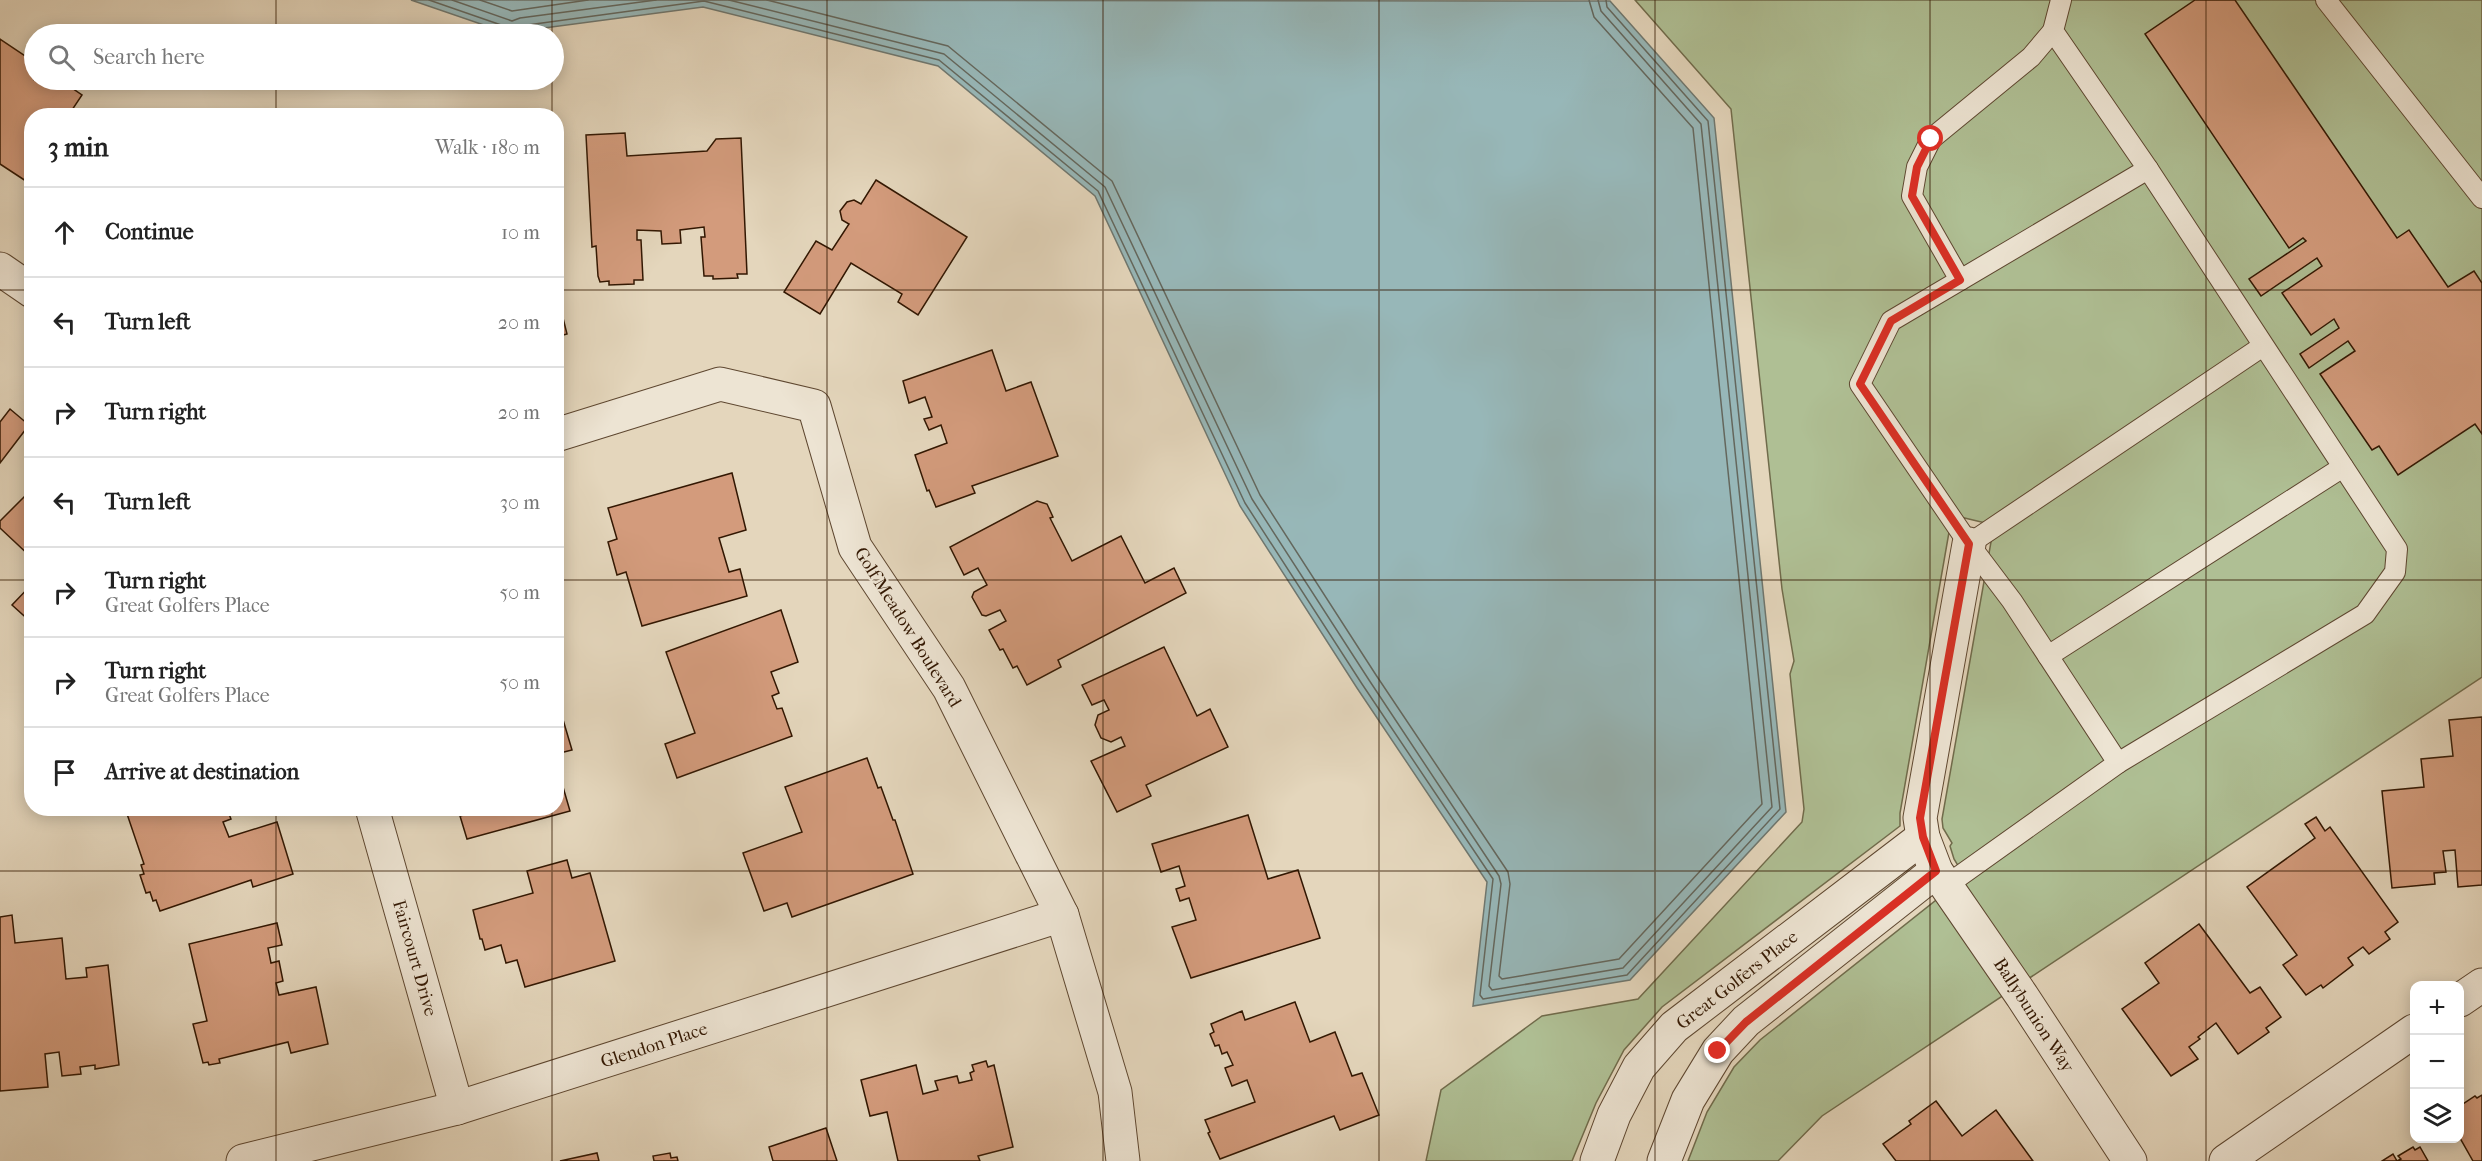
<!DOCTYPE html>
<meta charset="utf-8">
<style>
:root{--surface:#fff;--page:#f2f2f2;--text:#222;--muted:#767676;--line:#e0e0e0}
body{margin:0;font-family:"IM FELL French Canon",serif;background:var(--page);color:var(--text)}
.controls{position:absolute;right:18px;bottom:18px;display:grid;overflow:hidden;border-radius:12px;box-shadow:0 3px 15px #0003}
.controls button{width:54px;height:54px;display:grid;place-items:center;padding:0;border:0;border-bottom:2px solid var(--line);background:var(--surface);color:var(--text);font:30px sans-serif}
.stop{position:absolute;width:18px;height:18px;margin:-14px;border:4px solid #d93025;border-radius:50%;background:#fff}
.stop.end{background:#d93025;border-color:#fff;box-shadow:0 2px 6px #0008}
.list{margin:0;padding:0;list-style:none}
h2{display:flex;justify-content:space-between;align-items:center;height:78px;margin:0;padding:0 24px;font-size:26px}
h2 small{font-size:20px;font-weight:400;color:var(--muted)}
.list li{display:grid;grid-template-columns:39px 1fr auto;gap:18px;align-items:center;box-sizing:border-box;height:90px;padding:0 24px;border-top:2px solid var(--line)}
.list b{display:block;font-size:22px;white-space:nowrap}
.list p{margin:0;font-size:20px;white-space:nowrap;color:var(--muted)}
.list em{font-size:20px;font-style:normal;color:var(--muted)}
.icon{flex:none;width:33px;height:33px;fill:none;stroke:currentColor;stroke-width:2;stroke-linecap:round;stroke-linejoin:round}
.map{position:relative;flex:none;width:2482px;height:1161px;overflow:hidden}
.search{position:absolute;background:var(--surface);box-shadow:0 3px 15px #0003;left:24px;top:24px;width:540px;height:66px;display:flex;align-items:center;gap:15px;box-sizing:border-box;padding:0 21px;border-radius:33px;color:var(--muted);font-size:22px}
.panel{position:absolute;background:var(--surface);box-shadow:0 3px 15px #0003;left:24px;top:108px;width:540px;height:708px;border-radius:24px}
.map>svg:first-child{display:block}
</style>
<div class="map">
<svg width="2482" height="1161" viewBox="0 0 2482 1161">
<rect width="100%" height="100%" fill="#e4d6bc"/>
<filter id="stains"><feTurbulence type="fractalNoise" baseFrequency=".00333" numOctaves="4"/><feColorMatrix values="0 0 0 0 .2 0 0 0 0 .09 0 0 0 0 .02 0 0 0 .5 -.17"/></filter>
<radialGradient id="worn" r=".72"><stop offset=".6" stop-color="#630" stop-opacity="0"/><stop offset="1" stop-color="#630" stop-opacity=".3"/></radialGradient>
<!-- green -->
<path fill="#afbf94" stroke="#706b4b" stroke-width="1.5" d="M1635 0H2482V677L1822 1116 1778 1161H1688L1707 1112 1734 1067 1760 1040 1965 877 1954 859 1950 846 1952 843 1943 828 1942 819 1994 525 1952 515 1900 813V826L1662 1007 1624 1050 1596 1103 1572 1161H1426L1441 1090 1542 1016 1638 999 1802 822 1804 809 1790 674 1794 661 1782 589 1731 109Z"/>
<!-- water -->
<path fill="#97b7b8" stroke="#6f776f" stroke-width="1.5" d="M411 0 1610 1 1714 118 1786 812 1630 980 1473 1006 1487 882 1357 688 1240 506 1095 196 938 66 703 7 507 33Z"/>
<g fill="none" stroke-linecap="round" stroke-linejoin="round">
<!-- shore -->
<g stroke="#64675d" stroke-width="1.5">
<path d="M429 0 504 26 510 33 509 34"/>
<path d="M452 0 512 21 520 18 656 0"/>
<path d="M480 0 512 11 588 0"/>
<path d="M729 0 944 54 1105 187 1252 499 1369 680 1499 876 1501 884 1489 986 1492 990 1623 968 1772 807 1701 124 1601 11 1598 0"/>
<path d="M767 0 948 46 1112 181 1260 495 1376 675 1508 872 1510 884 1499 976 1502 979 1619 959 1762 804 1693 128 1594 17 1589 0"/>
<path d="M514 34 516 29 520 26 704 1 939 60 1098 191 1245 503 1362 684 1493 879 1480 995 1483 999 1627 975 1780 809 1708 121 1607 7 1606 0"/>
</g>
</g>
<!-- building -->
<g fill="#d39b7c" stroke="#321702" stroke-width="1.5">
<path d="M2195 0H2235L2397 238 2409 230 2448 287 2474 271 2482 283V434L2475 424 2398 475 2379 446 2372 450 2320 374 2355 351 2348 341 2309 368 2300 354 2339 328 2334 319 2311 335 2282 293 2322 266 2317 258 2261 296 2249 279 2306 241 2303 238 2289 248 2145 34Z"/>
<path d="M0 39 34 62V80H60L82 95 68 116H32V185L0 164Z"/>
<path d="M625 133 627 156 707 151 716 139 741 138 747 274H737L738 278 713 279V276H704L701 237H705L704 227 680 230 681 243 662 244 661 231 637 230V240H641L643 280H634V284L609 285V281L600 282 598 276 596 246 592 247 586 135Z"/>
<path d="M876 180 967 237 918 315 898 302 902 294 851 263 820 314 784 292 816 241 832 250 849 224 842 220 840 211 847 202 854 200 861 204Z"/>
<path d="M556 290 567 334 556 337Z"/>
<path d="M992 350 1006 391 1031 382 1058 456 972 486 975 493 936 507 929 490 927 491 915 455 947 443 941 425 929 430 924 419 932 417 925 397 909 403 903 381Z"/>
<path d="M10 409 29 425 0 463V422Z"/>
<path d="M732 473 746 530 719 538 729 572 740 569 747 596 642 626 626 572 617 575 608 542 617 539 608 508Z"/>
<path d="M32 489V558L0 528V521Z"/>
<path d="M1037 501 1047 504 1053 517 1050 518 1072 561 1121 536 1145 583 1174 568 1186 593 1058 660 1061 667 1027 685 1017 666 1013 668 1003 649 1000 650 989 630 1006 621 1000 610 986 616 982 615 972 597 974 592 987 585 978 568 964 575 950 547Z"/>
<path d="M32 584V623L12 605Z"/>
<path d="M781 610 798 662 771 672 779 693 772 696 777 709 782 708 792 736 677 778 665 744 695 733 666 652Z"/>
<path d="M1164 647 1197 716 1210 709 1228 747 1146 785 1151 796 1117 812 1091 761 1125 746 1121 737 1111 742 1101 738 1095 725 1098 715 1109 710 1104 700 1092 705 1082 685Z"/>
<path d="M556 696 572 750 556 754Z"/>
<path d="M2482 717V885L2458 887 2455 850 2443 851 2446 872 2434 873 2435 884 2392 888 2382 791 2424 787 2421 759 2453 756 2449 720Z"/>
<path d="M867 758 878 788 881 787 893 820H895L913 874 792 917 787 903 764 911 743 853 802 832 785 787Z"/>
<path d="M556 763 570 811 467 839 460 816 471 813 469 808H556Z"/>
<path d="M125 808H219L220 811 227 809 231 819 223 822 229 837 277 822 293 874 253 887 251 880 160 911 156 900 153 901 150 892 146 893 140 875 144 874 141 865 144 864Z"/>
<path d="M1248 815 1268 879 1298 870 1320 938 1191 978 1172 927 1196 920 1189 898 1180 901 1176 889 1185 886 1179 866 1161 872 1152 844Z"/>
<path d="M2316 817 2325 831 2330 827 2398 922 2385 932 2390 939 2369 954 2363 947 2348 958 2353 965 2323 988 2321 985 2306 995 2283 965 2297 955 2247 887 2315 838 2305 824Z"/>
<path d="M567 860 572 878 590 873 615 961 525 987 517 960 506 963 501 945 485 950 482 939H480L473 910 533 893 527 871Z"/>
<path d="M12 915 15 943 62 938 66 979 87 977 86 968 108 965 119 1065 95 1069V1065L80 1067 81 1074 62 1076 59 1052 45 1054 48 1087 0 1091V917Z"/>
<path d="M277 923 282 945 268 948 271 963 279 961 283 981 276 983 279 995 316 987 328 1044 291 1053 288 1042 219 1059 220 1063 209 1065 208 1062 203 1063 193 1024 207 1021 189 944Z"/>
<path d="M2199 924 2250 993 2260 987 2281 1017 2266 1028 2269 1032 2238 1054 2216 1023 2198 1037 2200 1039 2189 1047 2198 1059 2171 1076 2122 1009 2159 983 2145 963Z"/>
<path d="M1295 1002 1310 1042 1335 1032 1352 1076 1362 1073 1379 1115 1340 1130 1334 1116 1220 1159 1208 1133 1210 1132 1205 1120 1255 1102 1247 1080 1232 1086 1225 1068 1233 1065 1227 1052 1222 1054 1219 1045 1215 1046 1210 1034 1214 1032 1211 1024 1242 1011 1245 1020Z"/>
<path d="M986 1061 988 1067 994 1065 1013 1147 978 1156 980 1161H898L887 1112 870 1116 861 1080 916 1065 923 1094 938 1090 935 1081 957 1076 959 1083 972 1080 970 1073 974 1071 972 1065Z"/>
<path d="M2482 1095V1161H2473L2460 1138V1106L2475 1096 2477 1098Z"/>
<path d="M1936 1101 1962 1136 1996 1110 2033 1161H1896L1883 1144 1911 1124 1909 1121Z"/>
<path d="M826 1128 837 1161H773L769 1147Z"/>
<path d="M2413 1147 2415 1150 2420 1147 2428 1161H2397L2401 1159 2398 1156Z"/>
<path d="M597 1153 599 1161H560Z"/>
<path d="M670 1153 671 1158 677 1157 678 1161H654L653 1156Z"/>
<path d="M2393 1154 2397 1161H2382Z"/>
</g>
<g fill="none" stroke-linecap="round" stroke-linejoin="round">
<!-- service casing -->
<g stroke="#5e4730" stroke-width="22">
<g id="service">
<path d="M2326 0 2482 198"/>
<path d="M1960 280 1912 196 1917 167 1931 139 2031 57 2053 31"/>
<path d="M1969 544 2263 346"/>
<path d="M2048 656 2343 467"/>
<path d="M2118 763 2365 614 2395 572 2397 549 2148 169"/>
<path d="M1947 885 2118 763 2012 601 1969 544 1860 384 1891 321 2148 169 2053 31 2061 0"/>
</g>
</g>
<!-- minor casing -->
<g stroke="#5e4730" stroke-width="35">
<g id="minor">
<path d="M0 269 32 291"/>
<path d="M556 435 720 384 814 406 855 547 949 688 1062 915 1115 1092 1123 1161"/>
<path d="M1969 544 1920 818 1923 837 1936 871 2022 996 2130 1161"/>
<path d="M372 808 457 1108"/>
<path d="M2460 1000 2482 985"/>
<path d="M243 1161 457 1108 1062 915"/>
<path d="M1597 1161 1614 1115 1639 1067 1674 1027 1923 837"/>
<path d="M1664 1161 1688 1100 1718 1051 1746 1021 1936 871"/>
<path d="M2226 1161 2414 1031"/>
</g>
</g>
<!-- service -->
<use href="#service" stroke="#ede4d3" stroke-width="20"/>
<!-- minor -->
<use href="#minor" stroke="#ede4d3" stroke-width="33"/>
</g>
<g fill="none" stroke-linecap="round" stroke-linejoin="round">
<!-- route -->
<path stroke="#d93025" stroke-width="8" d="M1718 1051 1746 1022 1936 871 1923 837 1920 818 1969 544 1860 384 1891 321 1960 280 1912 196 1917 167 1931 139"/>
</g>
<!-- grid -->
<path fill="none" stroke="#321702" stroke-width="1.5" stroke-opacity="0.55" d="M276 0V34M552 0V34M827 0V1161M1103 0V1161M1379 0V1161M1655 0V1161M1930 0V1161M2206 0V1161M276 80V116M552 80V116M0 290H32M556 290H2482M0 580H32M556 580H2482M276 808V1161M552 808V1161M0 871H2482"/>
<g text-anchor="middle" stroke-width="4.5" stroke-linejoin="round" paint-order="stroke">
<!-- street labels -->
<g font-size="18" fill="#321702" stroke="#ede4d3">
<text transform="translate(908 627) rotate(58)" y="6">Golf Meadow Boulevard</text>
<text transform="translate(415 958) rotate(74)" y="6">Faircourt Drive</text>
<text transform="translate(1737 980) rotate(-38)" y="6">Great Golfers Place</text>
<text transform="translate(2034 1015) rotate(57)" y="6">Ballybunion Way</text>
<text transform="translate(654 1045) rotate(-18)" y="6">Glendon Place</text>
</g>
</g>
<rect width="100%" height="100%" filter="url(#stains)"/>
<rect width="100%" height="100%" fill="url(#worn)"/>
</svg>
<div class="controls">
<button>+</button>
<button>−</button>
<button><svg class="icon" aria-label="layers" viewBox="0 0 24 24"><path d="M12 4l9 5-9 5-9-5zM3 14l9 5 9-5"/></svg></button>
</div>
<div class="stop" style="left:1931px;top:139px"></div>
<div class="stop end" style="left:1718px;top:1051px"></div>
<div class="search"><svg class="icon" aria-label="search" viewBox="0 0 24 24"><circle cx="10" cy="10" r="6"/><path d="M15 15l6 6"/></svg>Search here</div>
<section class="panel">
<h2>3 min<small>Walk · 180 m</small></h2>
<ul class="list">
<li><svg class="icon" aria-label="ahead" viewBox="0 0 24 24"><path d="M12 20V5M6 11l6-6 6 6"/></svg><div><b>Continue</b></div><em>10 m</em></li>
<li><svg class="icon" aria-label="left" viewBox="0 0 24 24"><path d="M17 20v-9H6M10 6l-5 5 5 5"/></svg><div><b>Turn left</b></div><em>20 m</em></li>
<li><svg class="icon" aria-label="right" viewBox="0 0 24 24"><path d="M7 20v-9h11M14 6l5 5-5 5"/></svg><div><b>Turn right</b></div><em>20 m</em></li>
<li><svg class="icon" aria-label="left" viewBox="0 0 24 24"><path d="M17 20v-9H6M10 6l-5 5 5 5"/></svg><div><b>Turn left</b></div><em>30 m</em></li>
<li><svg class="icon" aria-label="right" viewBox="0 0 24 24"><path d="M7 20v-9h11M14 6l5 5-5 5"/></svg><div><b>Turn right</b><p>Great Golfers Place</p></div><em>50 m</em></li>
<li><svg class="icon" aria-label="right" viewBox="0 0 24 24"><path d="M7 20v-9h11M14 6l5 5-5 5"/></svg><div><b>Turn right</b><p>Great Golfers Place</p></div><em>50 m</em></li>
<li><svg class="icon" aria-label="arrive" viewBox="0 0 24 24"><path d="M6 21V4h12l-3 4 3 4H6"/></svg><div><b>Arrive at destination</b></div></li>
</ul>
</section>
</div>
